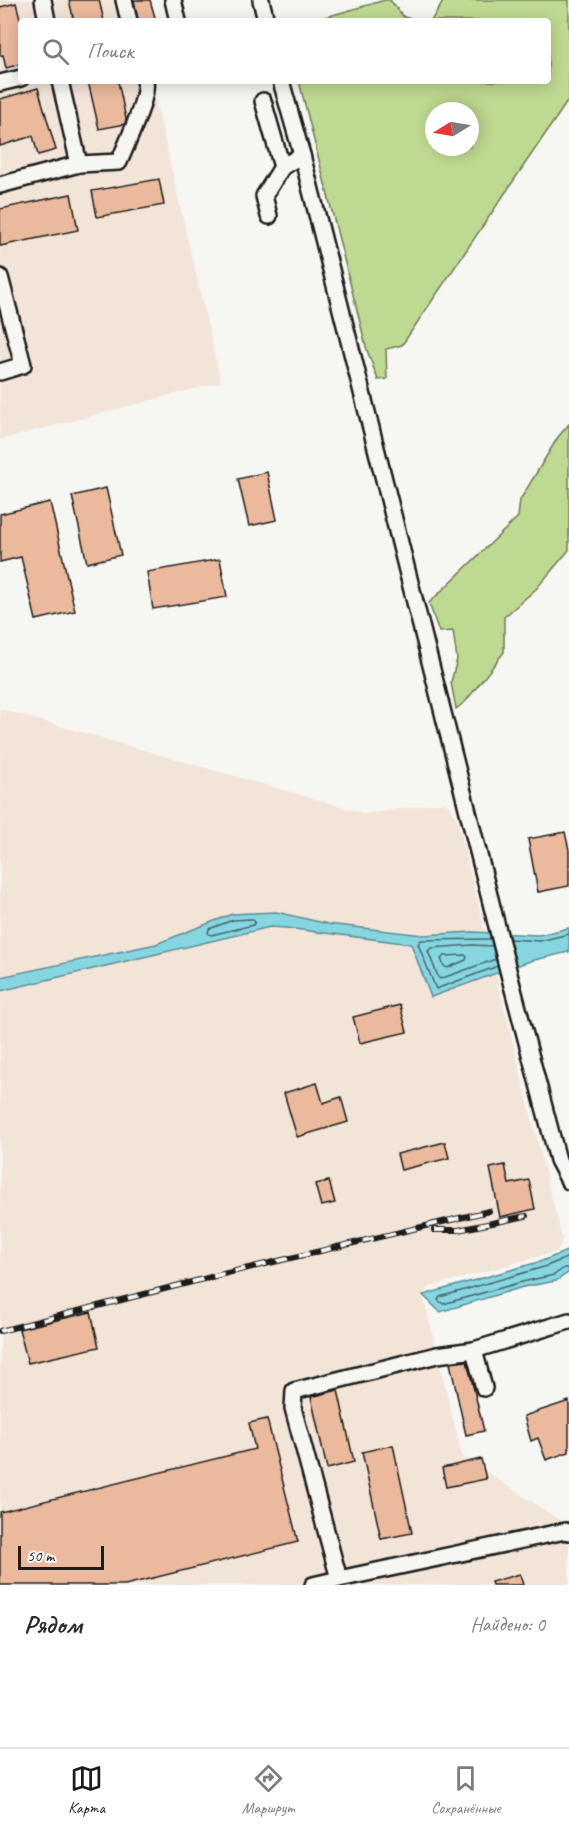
<!DOCTYPE html>
<html lang="ru">
<meta charset="utf-8">
<style>
:root{--surface:#fff;--page:#f7f7f7;--text:#2b2b33;--muted:#7c7c81;--line:#e1e1e2;--accent:#1c1c1c}
body{margin:0;font-family:Caveat,sans-serif;background:var(--page);color:var(--text)}
.compass{position:absolute;left:425px;top:102px;width:54px;height:54px;border-radius:50%;background:var(--surface);box-shadow:0 3px 15px #0003;rotate:259deg}
.scale{position:absolute;left:18px;bottom:15px;width:86px;box-sizing:border-box;padding-left:6px;border:3px solid #1c1c1c;border-top:0;font-size:16px;line-height:21px;white-space:nowrap;color:#1c1c1c;-webkit-text-stroke:4px #f6f6f2;paint-order:stroke}
.list{margin:0;padding:0;list-style:none}
h2{display:flex;justify-content:space-between;align-items:center;height:78px;margin:0;padding:0 24px;font-size:26px}
h2 small{font-size:20px;font-weight:400;color:var(--muted)}
.icon{flex:none;width:33px;height:33px;fill:none;stroke:currentColor;stroke-width:2;stroke-linecap:round;stroke-linejoin:round}
.map{position:relative;flex:none;width:569px;height:1585px;overflow:hidden}
.search{position:absolute;background:var(--surface);box-shadow:0 3px 15px #0003;left:18px;right:18px;top:18px;height:66px;display:flex;align-items:center;gap:15px;box-sizing:border-box;padding:0 21px;border-radius:6px;color:var(--muted);font-size:22px}
.sheet{height:162px;background:var(--surface)}
nav{display:flex;justify-content:space-around;align-items:center;box-sizing:border-box;height:84px;border-top:2px solid var(--line);background:var(--surface);font-size:16px;color:var(--muted)}
nav a{display:grid;justify-items:center;gap:3px}
nav .on{color:var(--accent)}
.map>svg:first-child{display:block}
</style>
<div class="map">
<svg width="569" height="1585" viewBox="0 0 569 1585">
<rect width="100%" height="100%" fill="#f6f6f2"/>
<filter id="ink" filterUnits="userSpaceOnUse"><feTurbulence type="fractalNoise" baseFrequency=".0167" numOctaves="2"/><feDisplacementMap in="SourceGraphic" scale="12" xChannelSelector="R" yChannelSelector="G"/><feConvolveMatrix kernelMatrix="1 2 1 2 8 2 1 2 1" color-interpolation-filters="sRGB"/></filter>
<g filter="url(#ink)">
<!-- built -->
<g fill="#f3e4d8">
<path d="M0 0H133L138 21H21V81H151L221 382 0 440Z"/>
<path d="M0 709 367 814 445 802 457 819 562 1239 558 1251 429 1287 423 1295 462 1456 561 1521 569 1520V1585H0Z"/>
</g>
<!-- green -->
<g fill="#bed991" stroke="#6d7a56" stroke-width="1.5" fill-rule="evenodd">
<path d="M385 0H390L404 17 421 21H312Z"/>
<path d="M444 0H569V99L402 345 386 349 387 379 378 380 367 350 299 81H548V21H431ZM434 111H470V147H434Z"/>
<path d="M569 424V550L536 589 504 617V652L466 701 456 709 451 682 457 659 453 631 439 632 429 603 518 517 520 500 558 437Z"/>
</g>
<!-- water -->
<g fill="#86d6e2" stroke="#5c8c93" stroke-width="1.5">
<path d="M276 912 328 924 423 935 472 932 539 935 569 928V952L530 961 431 997 411 944 286 928 270 927 0 991V977L156 944 232 914Z"/>
<path d="M569 1250V1272L556 1281 523 1287 440 1312 423 1295 542 1261Z"/>
</g>
<g fill="none" stroke-linecap="round" stroke-linejoin="round">
<!-- shore -->
<g stroke="#46666b" stroke-width="1.5">
<path d="M252 919 255 922 253 925 211 935 208 933 209 929 233 920Z"/>
<path d="M491 939 421 940 418 944 436 989 498 966"/>
<path d="M510 939 540 941 569 934"/>
<path d="M493 946 472 945 431 948 428 951 438 977 440 979 496 959"/>
<path d="M465 955 467 957 466 960 447 968 444 966 441 959 444 956Z"/>
<path d="M569 1257 544 1267 440 1297 438 1300 443 1304 522 1282 554 1275 564 1268H569"/>
</g>
</g>
<!-- building -->
<g fill="#ebb99c" stroke="#1c1c1c" stroke-width="1.5">
<path d="M69 0H99L104 21H74Z"/>
<path d="M134 0H150L156 21H138Z"/>
<path d="M16 3 21 22V64L6 68 3 55 0 56V7Z"/>
<path d="M88 81H118L126 119 125 124 99 129Z"/>
<path d="M38 88 56 150 38 155 33 136 0 146V99Z"/>
<path d="M159 179 164 205 97 217 92 191Z"/>
<path d="M71 194 78 230 0 246V209Z"/>
<path d="M267 472 277 520 249 526 238 479Z"/>
<path d="M106 488 121 555 87 563 72 496Z"/>
<path d="M50 502 75 611 36 620 21 557 0 562V514Z"/>
<path d="M220 559 227 597 153 609 147 572Z"/>
<path d="M565 832 569 850V886L538 892 528 839Z"/>
<path d="M400 1005 407 1032 360 1043 353 1017Z"/>
<path d="M317 1083 323 1103 341 1097 348 1122 297 1137 284 1093Z"/>
<path d="M445 1142 449 1158 401 1170 397 1154Z"/>
<path d="M505 1165 509 1184 529 1180 535 1209 500 1217 490 1168Z"/>
<path d="M329 1181 335 1203 321 1206 315 1184Z"/>
<path d="M91 1312 99 1347 28 1363 19 1329Z"/>
<path d="M467 1361 484 1431 466 1435 450 1363Z"/>
<path d="M338 1390 354 1462 327 1469 311 1397Z"/>
<path d="M569 1401V1452L546 1460 538 1438 531 1441 524 1416Z"/>
<path d="M267 1419 298 1542 125 1585H0V1512L255 1449 249 1423Z"/>
<path d="M393 1445 412 1533 381 1539 362 1452Z"/>
<path d="M481 1459 486 1479 446 1487 442 1468Z"/>
<path d="M520 1574 523 1585H492L491 1582Z"/>
</g>
<g fill="none" stroke-linecap="round" stroke-linejoin="round">
<!-- minor casing -->
<g stroke="#1c1c1c" stroke-width="20">
<g id="minor">
<path d="M43 0 47 21"/>
<path d="M124 0 129 21"/>
<path d="M173 0 178 21"/>
<path d="M261 0 266 21"/>
<path d="M60 81 79 164 119 162C126 145 149 97 145 81"/>
<path d="M281 81 302 155 509 974 558 1160 569 1181"/>
<path d="M0 83 21 78"/>
<path d="M263 101 282 167 302 155"/>
<path d="M0 185 79 164"/>
<path d="M269 216 264 196 282 167"/>
<path d="M0 277 23 365 0 372"/>
<path d="M484 1388 474 1350 569 1321"/>
<path d="M339 1579 565 1531 569 1532"/>
<path d="M313 1585 339 1579 293 1408 294 1391 437 1355 474 1350"/>
</g>
</g>
<!-- minor -->
<use href="#minor" stroke="#f6f6f2" stroke-width="15"/>
<!-- rail casing -->
<g stroke="#1c1c1c" stroke-width="6">
<g id="rail">
<path d="M434 1230H458L526 1216"/>
<path d="M0 1331 223 1274 489 1211"/>
</g>
</g>
<!-- rail -->
<use href="#rail" stroke="#f6f6f2" stroke-width="4" stroke-dasharray="11" stroke-linecap="butt"/>
</g>
</g>
</svg>
<svg class="compass" viewBox="-18 -18 36 36"><path d="M0-13l5 13h-10z" fill="#e53935"/><path d="M0 13l5-13h-10z" fill="#7c7c81"/></svg>
<div class="scale">50 m</div>
<div class="search"><svg class="icon" aria-label="search" viewBox="0 0 24 24"><circle cx="10" cy="10" r="6"/><path d="M15 15l6 6"/></svg>Поиск</div>
</div>
<section class="sheet">
<h2>Рядом<small>Найдено: 0</small></h2>
<ul class="list">
</ul>
</section>
<nav>
<a class="on"><svg class="icon" aria-label="map" viewBox="0 0 24 24"><path d="M3 6l6-2 6 2 6-2v14l-6 2-6-2-6 2zM9 4v14M15 6v14"/></svg>Карта</a>
<a><svg class="icon" aria-label="directions" viewBox="0 0 24 24"><path d="M12 3l9 9-9 9-9-9zM9 14v-3h6M13 9l2 2-2 2"/></svg>Маршрут</a>
<a><svg class="icon" aria-label="saved" viewBox="0 0 24 24"><path d="M7 4h10v16l-5-4-5 4z"/></svg>Сохранённые</a>
</nav>
